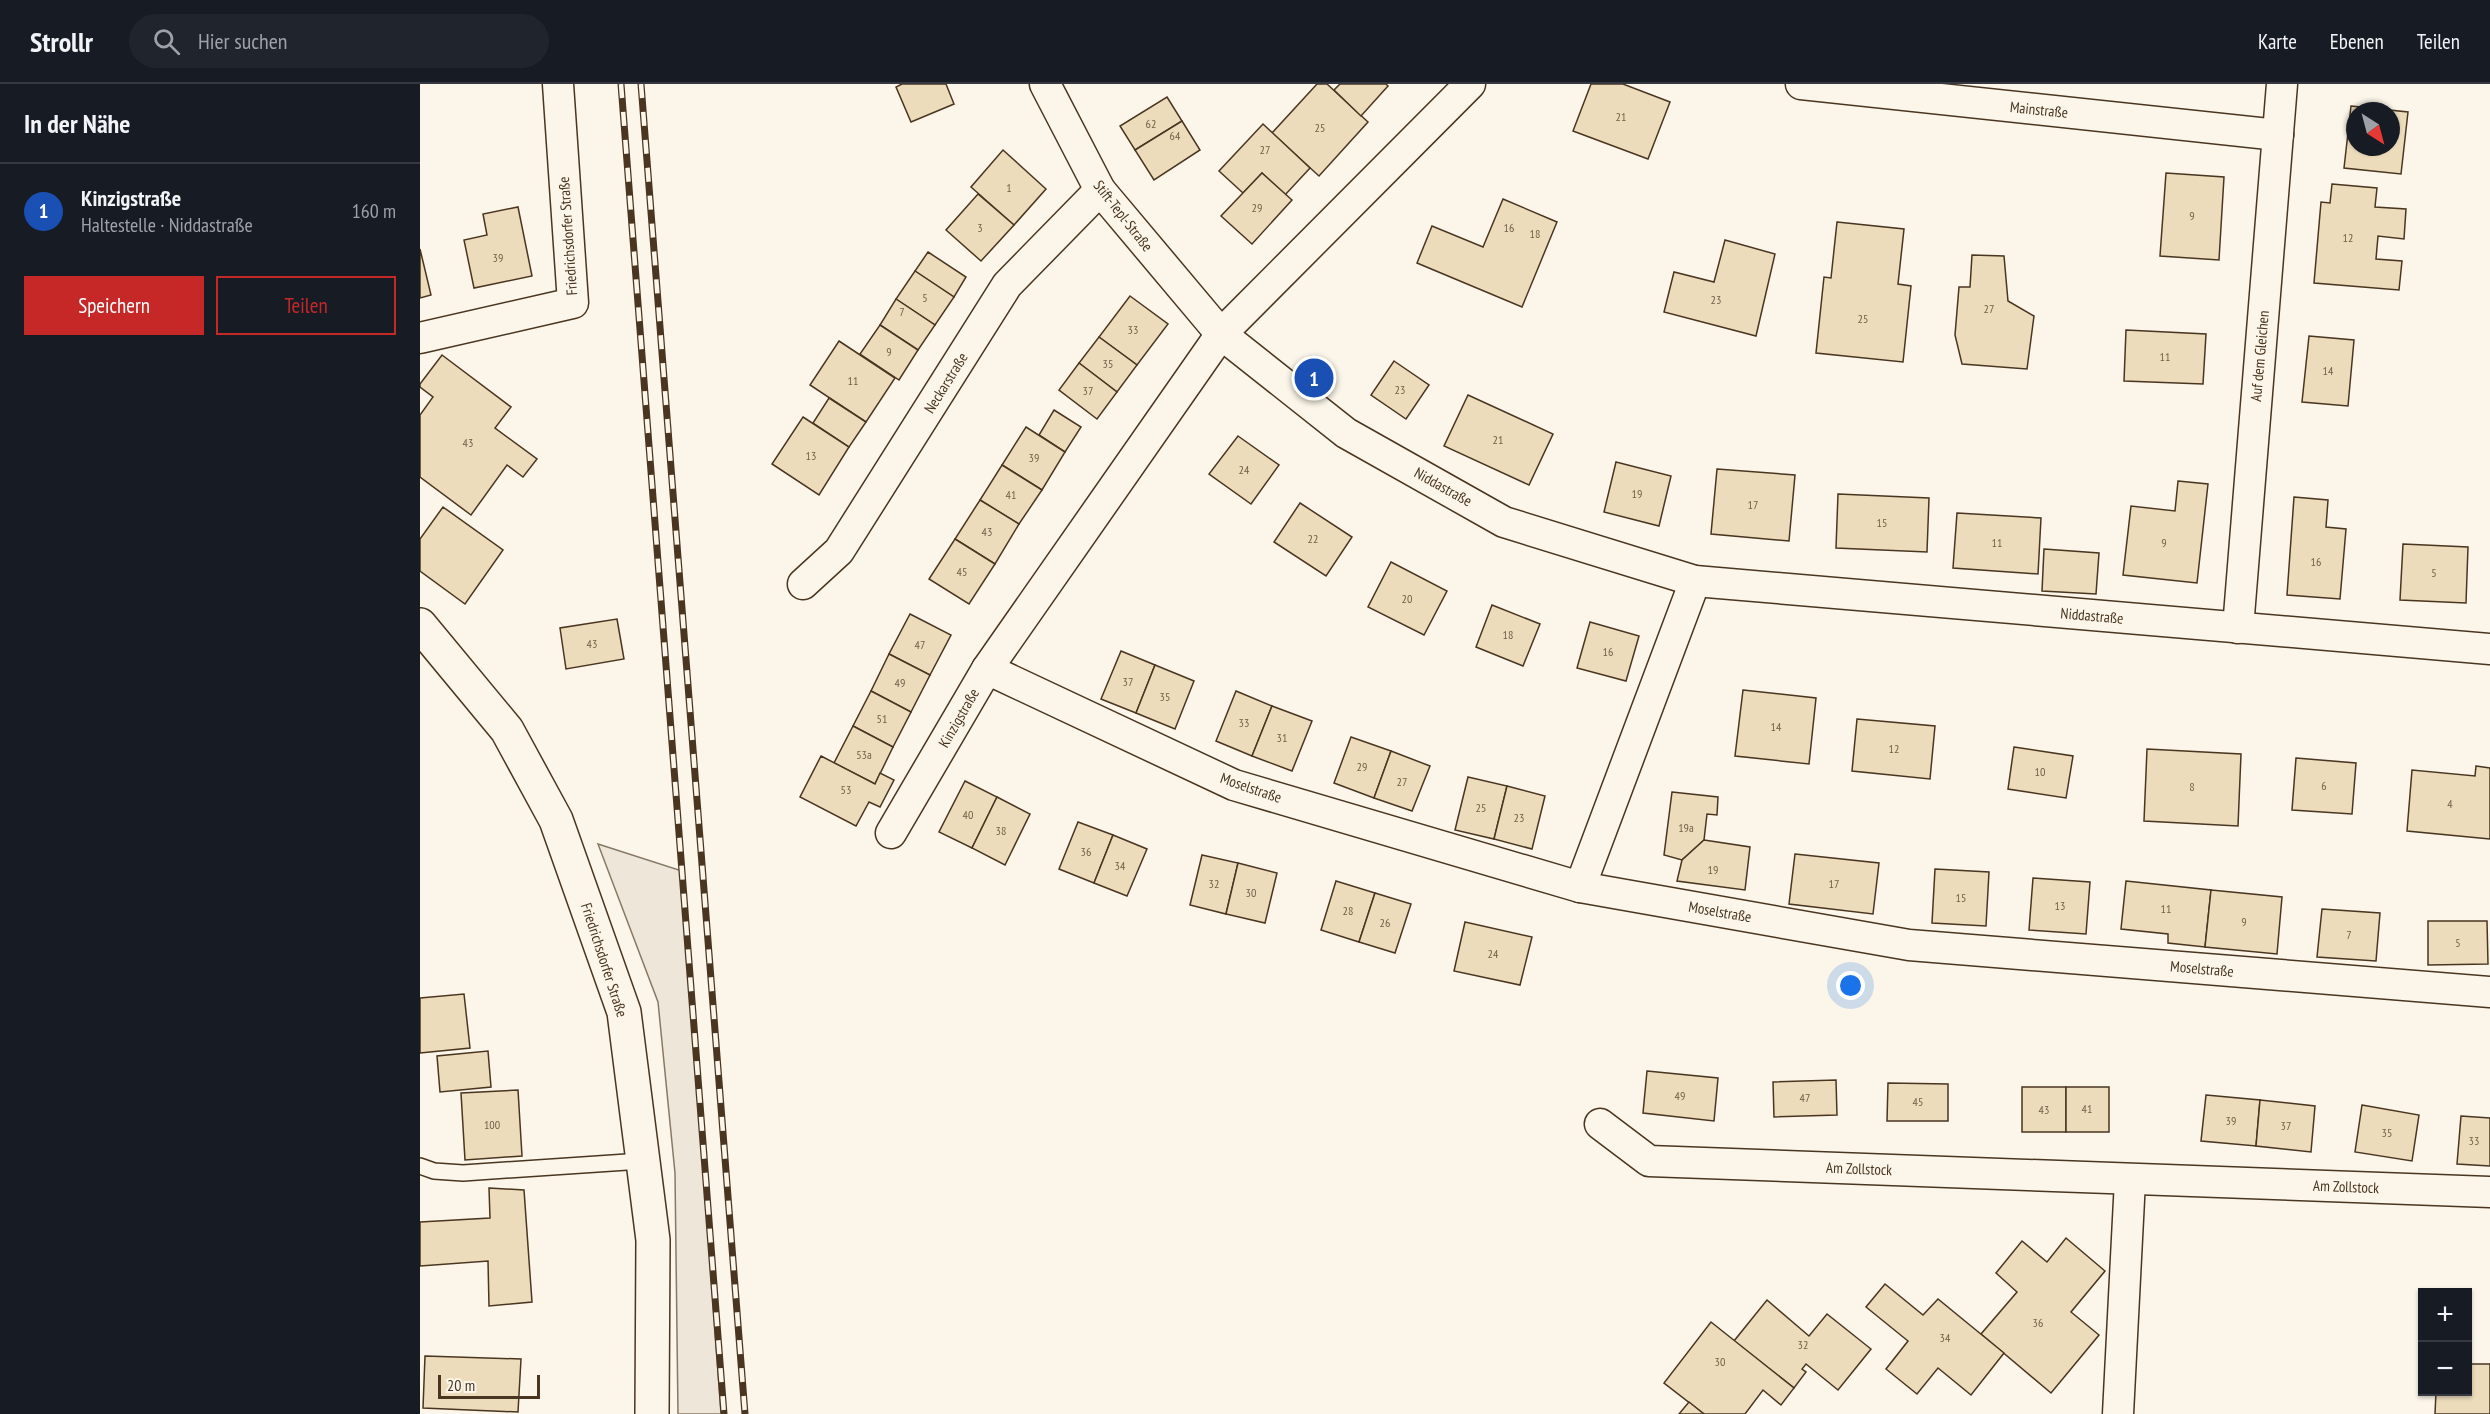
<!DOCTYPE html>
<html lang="de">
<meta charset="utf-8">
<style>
:root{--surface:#171b24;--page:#20242c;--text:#f1f3f6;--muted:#9ea1a6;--line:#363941;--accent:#c62828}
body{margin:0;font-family:"PT Sans Narrow",sans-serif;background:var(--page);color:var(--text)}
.controls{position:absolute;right:18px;bottom:18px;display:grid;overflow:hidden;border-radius:0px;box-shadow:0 2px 4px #0004}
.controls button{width:54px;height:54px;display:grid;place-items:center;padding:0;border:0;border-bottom:2px solid var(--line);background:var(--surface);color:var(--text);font:30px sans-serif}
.compass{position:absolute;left:1926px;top:18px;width:54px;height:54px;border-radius:50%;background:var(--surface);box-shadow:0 2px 4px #0004;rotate:144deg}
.scale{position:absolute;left:18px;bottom:15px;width:102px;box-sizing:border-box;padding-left:6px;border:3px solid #4a3520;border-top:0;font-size:16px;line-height:21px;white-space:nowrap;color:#4a3520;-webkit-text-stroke:4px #fbf6e9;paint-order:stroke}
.you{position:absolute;left:1431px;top:902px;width:21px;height:21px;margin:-15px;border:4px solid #fff;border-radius:50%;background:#1a73e8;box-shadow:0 0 0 9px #1a73e833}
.badge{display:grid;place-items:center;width:39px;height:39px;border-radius:50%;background:var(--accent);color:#fff;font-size:20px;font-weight:700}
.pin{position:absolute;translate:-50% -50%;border:3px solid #fff;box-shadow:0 2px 6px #0006}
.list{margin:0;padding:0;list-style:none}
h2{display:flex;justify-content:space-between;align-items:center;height:78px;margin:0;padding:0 24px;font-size:26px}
h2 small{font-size:20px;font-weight:400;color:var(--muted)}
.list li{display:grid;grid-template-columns:39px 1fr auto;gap:18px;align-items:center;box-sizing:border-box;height:96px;padding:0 24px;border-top:2px solid var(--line)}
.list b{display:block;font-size:22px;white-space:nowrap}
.list p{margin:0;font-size:20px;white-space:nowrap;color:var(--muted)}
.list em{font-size:20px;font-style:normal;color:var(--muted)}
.actions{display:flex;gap:12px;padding:18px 24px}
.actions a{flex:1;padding:14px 0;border:2px solid var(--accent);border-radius:0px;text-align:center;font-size:21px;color:var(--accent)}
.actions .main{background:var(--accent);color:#fff}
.icon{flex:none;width:33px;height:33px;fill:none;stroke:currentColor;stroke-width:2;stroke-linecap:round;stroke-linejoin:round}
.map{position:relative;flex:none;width:2070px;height:1330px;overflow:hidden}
header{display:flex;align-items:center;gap:36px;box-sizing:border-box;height:84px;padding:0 30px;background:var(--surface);border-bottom:2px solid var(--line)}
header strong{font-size:28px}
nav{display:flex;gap:33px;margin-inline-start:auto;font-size:21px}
.search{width:420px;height:54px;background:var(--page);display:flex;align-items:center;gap:15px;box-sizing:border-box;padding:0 21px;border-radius:33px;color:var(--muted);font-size:22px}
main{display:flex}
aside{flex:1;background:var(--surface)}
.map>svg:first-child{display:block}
</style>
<header>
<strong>Strollr</strong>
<div class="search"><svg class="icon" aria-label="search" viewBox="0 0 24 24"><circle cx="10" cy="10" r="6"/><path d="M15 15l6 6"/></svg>Hier suchen</div>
<nav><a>Karte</a><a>Ebenen</a><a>Teilen</a></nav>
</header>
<main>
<aside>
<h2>In der Nähe<small></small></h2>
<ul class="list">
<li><span class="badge" style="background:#1a4fb4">1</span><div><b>Kinzigstraße</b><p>Haltestelle · Niddastraße</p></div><em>160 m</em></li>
</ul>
<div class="actions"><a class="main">Speichern</a><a>Teilen</a></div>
</aside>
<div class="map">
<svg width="2070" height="1330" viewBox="0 0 2070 1330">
<rect width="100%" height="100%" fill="#fbf6e9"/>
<!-- green -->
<path fill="#ede6d9" stroke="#887966" stroke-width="1.5" d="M178 760 262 787 301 1330H258L255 1089 238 918Z"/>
<!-- building -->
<g fill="#ecdcbc" stroke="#4a3520" stroke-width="1.5" fill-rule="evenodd">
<path d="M482 0H526L534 20 491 38 476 3Z"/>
<path d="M897 0H907L948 38 899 92 852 49Z"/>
<path d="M920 0H966L968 2 941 32 914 6Z"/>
<path d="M1171 0H1203L1250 18 1228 75 1153 47Z"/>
<path d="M747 13 762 37 715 66 700 42Z"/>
<path d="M1931 22 1988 28 1981 90 1924 84ZM1935 27H1971V63H1935Z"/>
<path d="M762 37 780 66 734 96 715 66Z"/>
<path d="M843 40 890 84 865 111 842 89 823 109 799 87Z"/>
<path d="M583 66 626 105 594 141 551 103Z"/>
<path d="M842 89 872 116 832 160 801 132Z"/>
<path d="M1746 89 1804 93 1799 176 1740 172Z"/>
<path d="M1912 100 1957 104 1955 123 1986 125 1984 155 1958 152 1956 175 1982 177 1979 206 1894 199 1901 118 1910 119Z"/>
<path d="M558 110 594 141 561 177 526 146Z"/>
<path d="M1083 115 1137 138 1102 223 997 179 1012 142 1063 163Z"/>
<path d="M98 123 112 192 54 204 44 156 67 151 63 130Z"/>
<path d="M1417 138 1484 145 1478 200 1491 202 1483 278 1396 269 1404 193 1411 194Z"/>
<path d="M1305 156 1355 170 1336 252 1244 228 1254 188 1294 198Z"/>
<path d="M0 165 11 211 0 214Z"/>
<path d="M508 168 546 193 534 213 495 187Z"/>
<path d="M1552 171 1584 172 1588 217 1614 232 1607 285 1542 280 1535 251 1539 203H1550Z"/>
<path d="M495 187 534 213 515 241 476 215Z"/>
<path d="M710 212 748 240 717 281 679 253Z"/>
<path d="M476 215 515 241 498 266 460 241Z"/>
<path d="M460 241 498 266 479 296 440 270Z"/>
<path d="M1706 246 1786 250 1783 300 1704 297Z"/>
<path d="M1889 252 1934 256 1928 322 1882 318Z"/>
<path d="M679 253 717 281 697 308 659 279Z"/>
<path d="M419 257 475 294 446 338 390 301Z"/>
<path d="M22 271 91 323 75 344 117 375 103 393 87 381 51 431 0 393V331L13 313 0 303V300Z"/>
<path d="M974 277 1009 301 986 335 951 311Z"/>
<path d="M659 279 697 308 677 335 639 306Z"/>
<path d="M1048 311 1133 350 1109 401 1024 362Z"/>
<path d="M409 314 446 338 429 363 393 339Z"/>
<path d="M634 326 661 343 645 368 619 351Z"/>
<path d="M383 333 429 363 399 411 352 380Z"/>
<path d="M606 343 645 368 622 406 582 381Z"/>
<path d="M818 352 859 381 831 420 789 390Z"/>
<path d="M1196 378 1251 392 1239 442 1184 428Z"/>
<path d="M582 381 622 406 599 440 560 416Z"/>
<path d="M1297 385 1375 391 1369 457 1291 450Z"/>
<path d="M1758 397 1788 400 1777 499 1703 491 1711 422 1755 427Z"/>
<path d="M1418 410 1509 414 1507 468 1416 464Z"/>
<path d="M1874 413 1908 416 1906 443 1926 445 1920 515 1867 511Z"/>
<path d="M560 416 599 440 575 480 535 455Z"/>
<path d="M880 419 932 453 906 492 854 458Z"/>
<path d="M23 423 83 466 45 520 0 487V455Z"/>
<path d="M1537 429 1621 434 1618 490 1533 484Z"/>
<path d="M535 455 575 480 549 520 509 495Z"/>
<path d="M1983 460 2048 463 2046 519 1980 516Z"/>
<path d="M1624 465 1679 469 1676 510 1622 507Z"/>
<path d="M971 478 1027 507 1004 551 948 523Z"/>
<path d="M1072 521 1120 540 1103 582 1056 563Z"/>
<path d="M490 530 531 551 510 591 469 570Z"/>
<path d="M197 535 204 575 146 585 140 544Z"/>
<path d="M1170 538 1219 552 1206 597 1157 584Z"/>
<path d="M701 567 735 581 716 629 681 615Z"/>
<path d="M469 570 510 591 491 628 451 607Z"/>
<path d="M735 581 774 597 755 645 716 629Z"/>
<path d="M1323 606 1396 614 1389 680 1315 672Z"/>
<path d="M451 607 491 628 473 663 433 642Z"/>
<path d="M816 607 852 622 832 672 796 657Z"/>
<path d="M852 622 892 637 872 687 832 672Z"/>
<path d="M1437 635 1515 642 1510 695 1432 687Z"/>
<path d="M433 642 473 663 455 700 414 679Z"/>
<path d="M931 653 971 667 954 714 914 699Z"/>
<path d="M1594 663 1653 672 1646 714 1588 705Z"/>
<path d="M1727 665 1821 670 1818 742 1724 737Z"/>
<path d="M971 667 1010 682 992 727 954 714Z"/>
<path d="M401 672 455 700 460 689 474 696 460 723 449 718 436 742 380 713Z"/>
<path d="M1876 674 1936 679 1932 730 1872 726Z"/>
<path d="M2056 682 2070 684V755L1987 747 1992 686 2055 692Z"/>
<path d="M1048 693 1087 702 1074 755 1035 746Z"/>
<path d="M545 697 577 713 552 764 519 748Z"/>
<path d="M1087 702 1125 712 1112 765 1074 755Z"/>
<path d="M1252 708 1298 713 1297 731 1287 730 1284 756 1262 776 1244 771Z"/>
<path d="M577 713 610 730 585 781 552 764Z"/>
<path d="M658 738 693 751 674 799 639 785Z"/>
<path d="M693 751 727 765 707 812 674 799Z"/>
<path d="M1284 756 1330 763 1325 806 1257 797 1262 776Z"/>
<path d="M1375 770 1459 779 1453 830 1369 820Z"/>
<path d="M782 771 818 779 806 830 770 821Z"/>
<path d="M818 779 857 789 845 839 806 830Z"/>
<path d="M1515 785 1569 788 1566 842 1512 839Z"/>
<path d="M1613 794 1670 798 1666 850 1609 846Z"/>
<path d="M916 797 955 809 939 858 901 846Z"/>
<path d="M1706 797 1791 806 1785 863 1748 859V850L1701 845Z"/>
<path d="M1791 806 1862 813 1857 870 1785 863Z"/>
<path d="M955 809 991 820 975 869 939 858Z"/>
<path d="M1902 825 1960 829 1956 877 1897 873Z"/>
<path d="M2008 837H2067L2068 880 2008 881Z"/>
<path d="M1045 838 1112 853 1100 901 1034 887Z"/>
<path d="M44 910 50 964 0 969V914Z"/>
<path d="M68 967 71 1003 20 1008 17 972Z"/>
<path d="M1227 987 1298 994 1294 1037 1223 1029Z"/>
<path d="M1416 996 1417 1031 1354 1033 1353 998Z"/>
<path d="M1468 999 1528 1000V1037H1467Z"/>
<rect x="1602" y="1003" width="44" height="45"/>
<rect x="1646" y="1003" width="43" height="45"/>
<path d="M98 1006 102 1072 45 1076 41 1009Z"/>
<path d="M1786 1011 1840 1016 1836 1062 1781 1057Z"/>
<path d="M1840 1016 1895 1022 1891 1068 1836 1062Z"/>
<path d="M1942 1021 1999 1031 1992 1077 1935 1068Z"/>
<path d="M2041 1032 2070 1034V1082L2037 1080Z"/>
<path d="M69 1104 104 1106 112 1218 69 1222 68 1177 0 1182V1138L70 1134Z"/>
<path d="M1646 1154 1685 1187 1651 1228 1679 1251 1631 1309 1561 1250 1597 1208 1576 1189 1602 1157 1627 1178Z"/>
<path d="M1465 1200 1503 1231 1518 1215 1584 1269 1551 1311 1518 1284 1497 1310 1466 1285 1488 1257 1446 1223Z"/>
<path d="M1347 1216 1389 1252 1407 1230 1451 1265 1418 1306 1386 1280 1382 1285 1386 1288 1374 1304 1314 1257Z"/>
<path d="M1291 1238 1374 1304 1361 1321 1343 1306 1325 1330H1284L1244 1299Z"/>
<path d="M5 1272 101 1275 98 1328 3 1324Z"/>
<path d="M2048 1280H2070V1330H2015L2016 1308H2048Z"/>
<path d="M1269 1318 1284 1330H1259Z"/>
</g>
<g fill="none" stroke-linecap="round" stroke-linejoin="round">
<!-- service casing -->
<g stroke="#4a3520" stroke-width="18">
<path id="service" d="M0 1082 14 1087 43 1089 222 1077"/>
</g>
<!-- minor casing -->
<g stroke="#4a3520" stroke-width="33">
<g id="minor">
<path d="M625 0 680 106 801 250 926 349 1084 438 1275 497 2070 565"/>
<path d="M1381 0 1858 51"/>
<path d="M0 254 153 219 138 0"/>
<path d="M383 500 419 467 587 201 680 106"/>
<path d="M1818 544 1862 0"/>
<path d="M567 585 814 701 1160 803 1489 861 2070 908"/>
<path d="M471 749 567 585 801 250 1050 0"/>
<path d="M1160 803 1275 497"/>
<path d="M1180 1040 1229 1077 2070 1108"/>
<path d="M1698 1330 1710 1096"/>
</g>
</g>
<!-- tertiary casing -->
<g stroke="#4a3520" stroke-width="36">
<path id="tertiary" d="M0 541 87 646 136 736 204 928 233 1156 232 1330"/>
</g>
<!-- service -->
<use href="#service" stroke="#fbf6e9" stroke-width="15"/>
<!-- minor -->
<use href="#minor" stroke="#fbf6e9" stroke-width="30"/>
<!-- tertiary -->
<use href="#tertiary" stroke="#fbf6e9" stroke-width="33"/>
<!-- rail casing -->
<g stroke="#4a3520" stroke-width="7">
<g id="rail">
<path d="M201 0 304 1330"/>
<path d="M221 0 325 1330"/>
</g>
</g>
<!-- rail -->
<use href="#rail" stroke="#fbf6e9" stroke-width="4.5" stroke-dasharray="14" stroke-linecap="butt"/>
</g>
<g text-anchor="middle" stroke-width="4.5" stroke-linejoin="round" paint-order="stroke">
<!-- number labels -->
<g font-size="12" fill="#725f47">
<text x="1201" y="37">21</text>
<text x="731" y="44">62</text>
<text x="900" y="48">25</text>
<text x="755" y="56">64</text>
<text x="845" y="70">27</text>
<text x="589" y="108">1</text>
<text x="837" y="128">29</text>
<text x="1772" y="136">9</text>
<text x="560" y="148">3</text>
<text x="1089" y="148">16</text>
<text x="1115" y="154">18</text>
<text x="1928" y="158">12</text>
<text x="78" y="178">39</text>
<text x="505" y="218">5</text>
<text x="1296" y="220">23</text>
<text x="1569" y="229">27</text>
<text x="482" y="232">7</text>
<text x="1443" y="239">25</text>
<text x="713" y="250">33</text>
<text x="469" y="272">9</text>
<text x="1745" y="277">11</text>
<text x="688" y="284">35</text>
<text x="1908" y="291">14</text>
<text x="433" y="301">11</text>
<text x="980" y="310">23</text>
<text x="668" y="311">37</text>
<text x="1078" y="360">21</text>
<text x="48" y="363">43</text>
<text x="391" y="376">13</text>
<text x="614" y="378">39</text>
<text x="824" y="390">24</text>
<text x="1217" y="414">19</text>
<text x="591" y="415">41</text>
<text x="1333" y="425">17</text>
<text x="1462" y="443">15</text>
<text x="567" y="452">43</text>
<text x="893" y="459">22</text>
<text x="1577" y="463">11</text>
<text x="1744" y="463">9</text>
<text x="1896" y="482">16</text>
<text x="542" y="492">45</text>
<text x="2014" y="493">5</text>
<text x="987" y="519">20</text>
<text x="1088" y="555">18</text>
<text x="172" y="564">43</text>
<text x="500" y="565">47</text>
<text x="1188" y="572">16</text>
<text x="708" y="602">37</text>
<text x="480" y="603">49</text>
<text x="745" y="617">35</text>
<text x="462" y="639">51</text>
<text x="824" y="643">33</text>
<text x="1356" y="647">14</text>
<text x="862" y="658">31</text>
<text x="1474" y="669">12</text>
<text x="444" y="675">53a</text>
<text x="942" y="687">29</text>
<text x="1620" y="692">10</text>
<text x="982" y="702">27</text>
<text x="1904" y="706">6</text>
<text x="1772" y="707">8</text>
<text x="426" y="710">53</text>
<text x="2030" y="724">4</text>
<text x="1061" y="728">25</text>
<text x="548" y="735">40</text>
<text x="1099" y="738">23</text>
<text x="1266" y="748">19a</text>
<text x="581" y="751">38</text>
<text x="666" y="772">36</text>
<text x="700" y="786">34</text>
<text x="1293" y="790">19</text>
<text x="794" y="804">32</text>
<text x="1414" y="804">17</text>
<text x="831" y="813">30</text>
<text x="1541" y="818">15</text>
<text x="1640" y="826">13</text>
<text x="1746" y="829">11</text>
<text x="928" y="831">28</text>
<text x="1824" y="842">9</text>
<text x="965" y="843">26</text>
<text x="1929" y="855">7</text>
<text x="2038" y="863">5</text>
<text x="1073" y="874">24</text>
<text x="1260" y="1016">49</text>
<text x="1385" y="1018">47</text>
<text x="1498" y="1022">45</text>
<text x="1667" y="1029">41</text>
<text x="1624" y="1030">43</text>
<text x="1811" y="1041">39</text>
<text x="72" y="1045">100</text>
<text x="1866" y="1046">37</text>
<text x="1967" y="1053">35</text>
<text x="2054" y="1061">33</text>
<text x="1618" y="1243">36</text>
<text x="1525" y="1258">34</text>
<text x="1383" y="1265">32</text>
<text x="1300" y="1282">30</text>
</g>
<!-- street labels -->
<g font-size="15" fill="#4a3520" stroke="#fbf6e9">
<text transform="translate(1619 26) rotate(6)" y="5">Mainstraße</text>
<text transform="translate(703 132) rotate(52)" y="5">Stift-Tepl-Straße</text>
<text transform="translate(148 152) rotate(-94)" y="5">Friedrichsdorfer Straße</text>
<text transform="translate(1840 272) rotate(-85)" y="5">Auf dem Gleichen</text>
<text transform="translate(526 299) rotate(-58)" y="5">Neckarstraße</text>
<text transform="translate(1023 403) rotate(29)" y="5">Niddastraße</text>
<text transform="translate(1672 532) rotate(5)" y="5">Niddastraße</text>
<text transform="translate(539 634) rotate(-60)" y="5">Kinzigstraße</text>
<text transform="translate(831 704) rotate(19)" y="5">Moselstraße</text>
<text transform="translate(1300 828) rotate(10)" y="5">Moselstraße</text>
<text transform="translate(184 876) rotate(72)" y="5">Friedrichsdorfer Straße</text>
<text transform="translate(1782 885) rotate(5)" y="5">Moselstraße</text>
<text transform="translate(1439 1085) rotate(2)" y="5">Am Zollstock</text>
<text transform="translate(1926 1103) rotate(2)" y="5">Am Zollstock</text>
</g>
</g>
</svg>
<div class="controls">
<button>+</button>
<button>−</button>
</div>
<svg class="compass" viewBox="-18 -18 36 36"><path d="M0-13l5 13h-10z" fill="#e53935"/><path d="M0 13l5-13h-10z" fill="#9ea1a6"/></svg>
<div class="scale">20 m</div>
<div class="you"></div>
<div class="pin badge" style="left:894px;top:294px;background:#1a4fb4">1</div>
</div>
</main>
